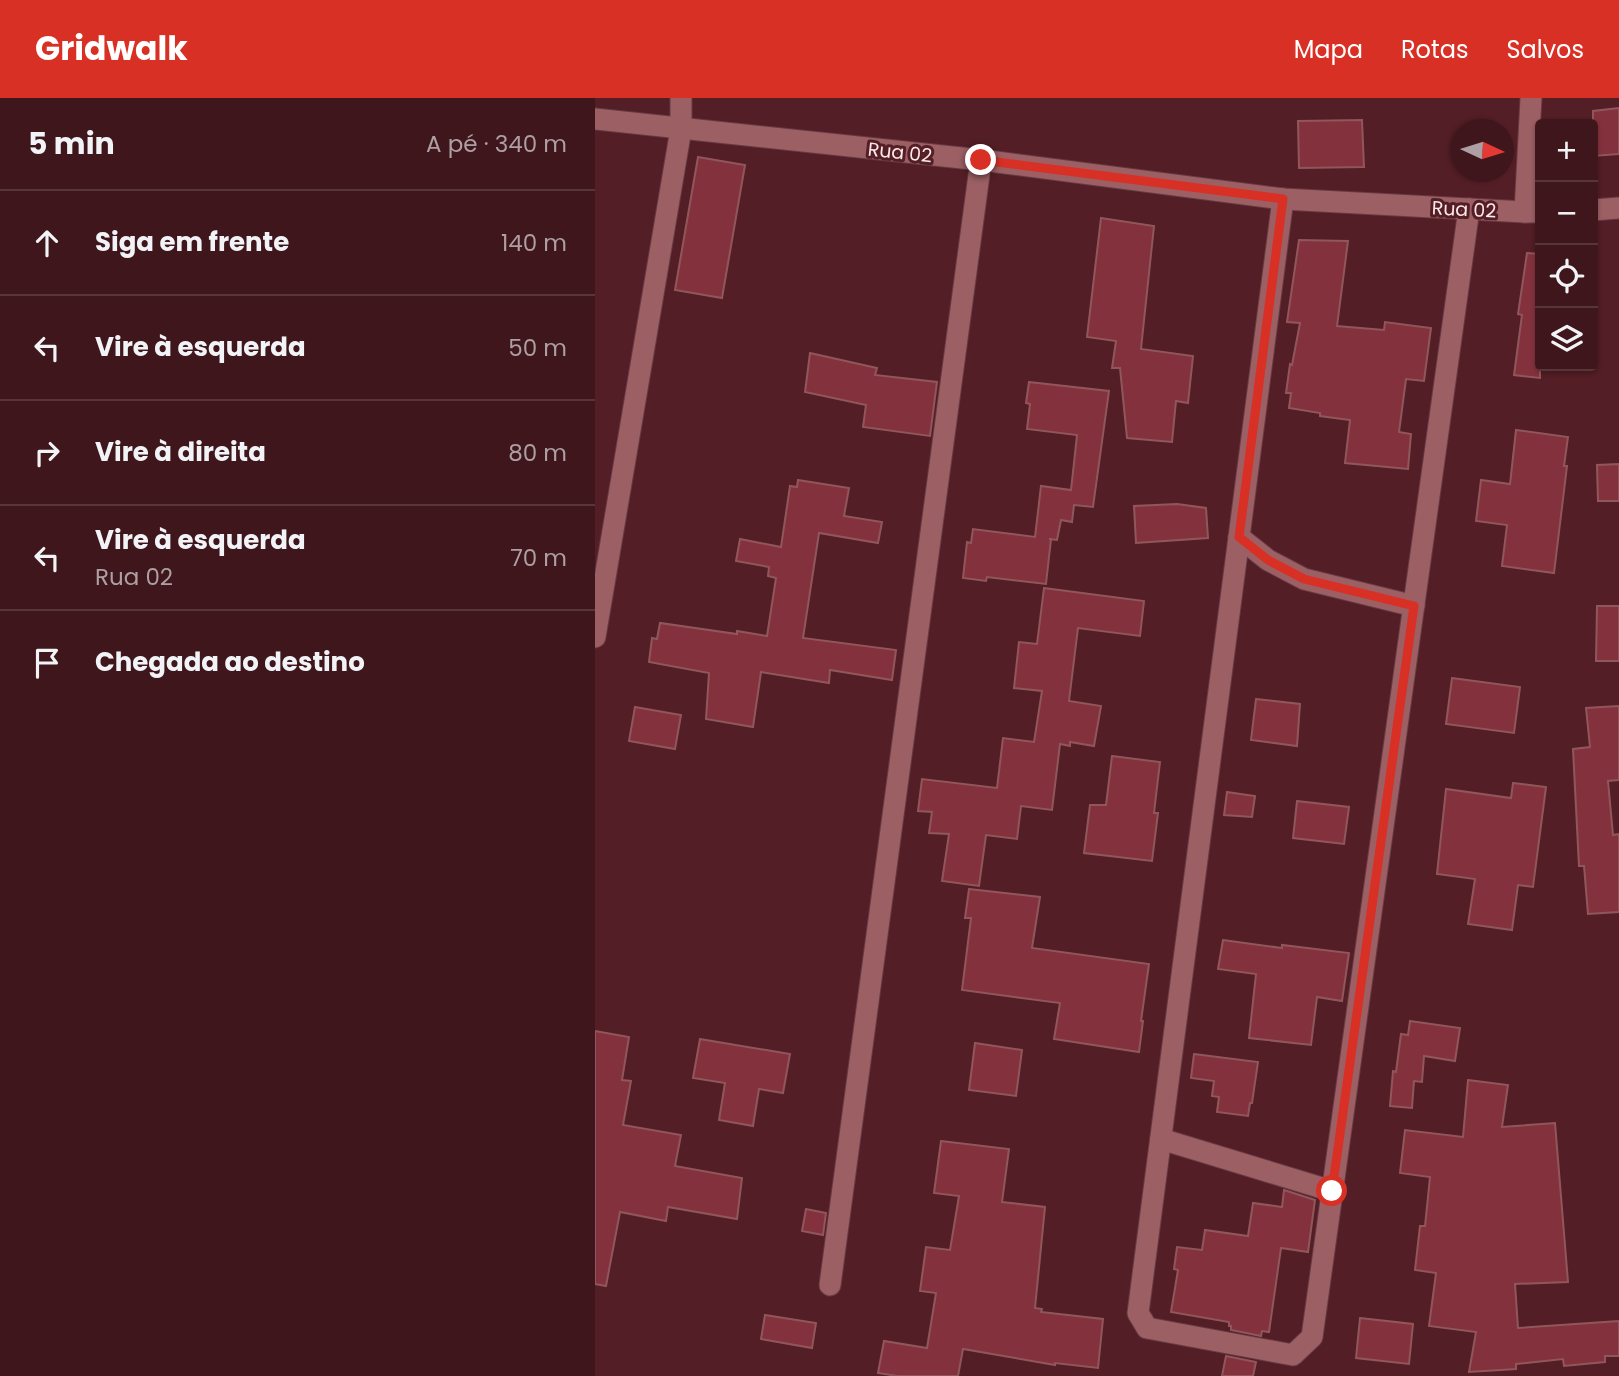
<!DOCTYPE html>
<html lang="pt">
<meta charset="utf-8">
<style>
:root{--surface:#3e161c;--page:#451f25;--text:#f1f3f6;--muted:#ad9fa3;--line:#57353b;--accent:#d93025}
body{margin:0;font-family:Poppins,sans-serif;background:var(--page);color:var(--text)}
.controls{position:absolute;right:21px;top:21px;display:grid;overflow:hidden;border-radius:7px;box-shadow:0 2px 5px #0004}
.controls button{width:63px;height:63px;display:grid;place-items:center;padding:0;border:0;border-bottom:2px solid var(--line);background:var(--surface);color:var(--text);font:35px sans-serif}
.compass{position:absolute;left:856px;top:21px;width:63px;height:63px;border-radius:50%;background:var(--surface);box-shadow:0 2px 5px #0004;rotate:94deg}
.stop{position:absolute;width:21px;height:21px;margin:-16px;border:5px solid #d93025;border-radius:50%;background:#fff}
.stop.end{background:#d93025;border-color:#fff;box-shadow:0 2px 7px #0008}
.list{margin:0;padding:0;list-style:none}
h2{display:flex;justify-content:space-between;align-items:center;height:91px;margin:0;padding:0 28px;font-size:30px}
h2 small{font-size:23px;font-weight:400;color:var(--muted)}
.list li{display:grid;grid-template-columns:46px 1fr auto;gap:21px;align-items:center;box-sizing:border-box;height:105px;padding:0 28px;border-top:2px solid var(--line)}
.list b{display:block;font-size:26px;white-space:nowrap}
.list p{margin:0;font-size:23px;white-space:nowrap;color:var(--muted)}
.list em{font-size:23px;font-style:normal;color:var(--muted)}
.icon{flex:none;width:38px;height:38px;fill:none;stroke:currentColor;stroke-width:2;stroke-linecap:round;stroke-linejoin:round}
.map{position:relative;flex:none;width:1024px;height:1278px;overflow:hidden}
header{display:flex;align-items:center;gap:42px;box-sizing:border-box;height:98px;padding:0 35px;background:var(--accent);color:#fff}
header strong{font-size:33px}
nav{display:flex;gap:38px;margin-inline-start:auto;font-size:24px}
main{display:flex}
aside{flex:1;background:var(--surface)}
.map>svg:first-child{display:block}
</style>
<header>
<strong>Gridwalk</strong>
<nav><a>Mapa</a><a>Rotas</a><a>Salvos</a></nav>
</header>
<main>
<aside>
<h2>5 min<small>A pé · 340 m</small></h2>
<ul class="list">
<li><svg class="icon" aria-label="ahead" viewBox="0 0 24 24"><path d="M12 20V5M6 11l6-6 6 6"/></svg><div><b>Siga em frente</b></div><em>140 m</em></li>
<li><svg class="icon" aria-label="left" viewBox="0 0 24 24"><path d="M17 20v-9H6M10 6l-5 5 5 5"/></svg><div><b>Vire à esquerda</b></div><em>50 m</em></li>
<li><svg class="icon" aria-label="right" viewBox="0 0 24 24"><path d="M7 20v-9h11M14 6l5 5-5 5"/></svg><div><b>Vire à direita</b></div><em>80 m</em></li>
<li><svg class="icon" aria-label="left" viewBox="0 0 24 24"><path d="M17 20v-9H6M10 6l-5 5 5 5"/></svg><div><b>Vire à esquerda</b><p>Rua 02</p></div><em>70 m</em></li>
<li><svg class="icon" aria-label="arrive" viewBox="0 0 24 24"><path d="M6 21V4h12l-3 4 3 4H6"/></svg><div><b>Chegada ao destino</b></div></li>
</ul>
</aside>
<div class="map">
<svg width="1024" height="1278" viewBox="0 0 1024 1278">
<rect width="100%" height="100%" fill="#531e25"/>
<!-- building -->
<g fill="#83323d" stroke="#91565b" stroke-width="2">
<path d="M1024 10V56L998 58V13Z"/>
<path d="M767 22 769 69 704 70 703 23Z"/>
<path d="M103 59 150 67 127 200 80 192Z"/>
<path d="M506 120 559 128 546 251 598 258 593 305 581 303 577 344 532 340 525 270H517L521 243 492 239Z"/>
<path d="M704 142 753 143 742 228 789 232 790 224 836 230 829 283 811 281 804 334 816 336 813 371 750 365 755 322 725 318V315L694 310 696 295H691L695 266 697 267 705 225 692 224Z"/>
<path d="M932 155 945 156V280L919 277 927 217 923 216Z"/>
<path d="M215 255 282 270 280 277 342 284 335 338 268 329 271 307 210 294Z"/>
<path d="M434 284 514 293 498 409 479 407 477 424 466 422 462 442 454 441H456L451 486 392 479 391 483 368 480 372 444 376 445 378 431 440 439 446 388 476 392 482 337 432 331 435 306 431 305Z"/>
<path d="M921 332 973 339 969 368H972L959 475 907 468 912 427 881 423 886 382 915 386Z"/>
<path d="M1024 366V403H1003L1002 367Z"/>
<path d="M203 382 254 390 249 418 287 424 283 445 224 435 208 540 301 552 297 582 235 572 234 585 166 574 158 629 111 621 114 575 54 564 57 540 62 541 65 525 142 536V533L172 538 181 480 173 478 174 469 141 463 145 441 186 449 195 388 202 389Z"/>
<path d="M582 406 611 410 613 440 541 445 539 408Z"/>
<path d="M449 490 549 503 545 538 483 530 474 603 506 608 499 648 475 644V648L465 646 457 712 426 708 422 741 391 737 384 788 347 783 354 736 334 735 337 714 323 713 327 681 402 690 408 640 439 644 447 593 419 590 424 544 442 546Z"/>
<path d="M1002 508H1024V563H1001Z"/>
<path d="M857 580 925 589 919 635 851 626Z"/>
<path d="M661 601 705 606 702 648 656 642Z"/>
<path d="M1024 608V682L1013 683 1018 737 1024 736V814L993 816 989 768H984L978 651 995 649 991 610Z"/>
<path d="M40 609 86 617 80 651 34 643Z"/>
<path d="M517 658 565 664 559 715H563L557 763 489 755 495 707H511Z"/>
<path d="M918 685 951 689 938 789 923 787 917 832 873 826 880 781 842 776 851 691 916 700Z"/>
<path d="M632 694 660 698 657 719 629 717Z"/>
<path d="M702 703 754 709 749 746 698 740Z"/>
<path d="M374 791 445 799 437 850 554 866 546 923H548L544 954 459 941 465 905 367 892 376 820H370Z"/>
<path d="M628 842 687 850V847L754 855 747 903 722 899 716 947 654 940 661 876 623 871Z"/>
<path d="M815 923 865 930 860 963 829 958 827 984 819 983 817 1010 795 1008 798 973 801 974 806 936 813 937Z"/>
<path d="M0 933 34 939 27 982 36 983 28 1027 86 1037 80 1068 147 1080 142 1121 73 1109 71 1123 25 1114 11 1188 0 1186Z"/>
<path d="M105 941 195 956 188 995 164 991 158 1028 124 1022 130 985 98 980Z"/>
<path d="M380 945 427 952 421 998 374 992Z"/>
<path d="M599 956 663 964 657 1005H655L653 1018 622 1014 624 999 617 998 619 983 596 980Z"/>
<path d="M873 982 913 987 907 1029 960 1025 973 1184 920 1186 923 1230 1024 1223V1258H1010V1264L969 1268 968 1261 921 1266V1271L874 1274 881 1234 834 1228 841 1175 820 1172 825 1128H830L835 1079 805 1075 810 1032 868 1039Z"/>
<path d="M346 1043 414 1051 407 1104 450 1109 440 1210 447 1211 446 1214 508 1221 503 1270 460 1265V1267L368 1251 363 1278H302L283 1275 289 1243 332 1250 341 1195 325 1193 331 1149 355 1152 364 1098 339 1095Z"/>
<path d="M689 1092 720 1102 713 1154 686 1150 674 1234 667 1233 666 1238 636 1232V1228H634V1224L576 1214 583 1172 579 1171 582 1149 607 1152 610 1132 653 1138 658 1105 687 1109Z"/>
<path d="M211 1111 231 1115 228 1137 207 1133Z"/>
<path d="M170 1217 221 1225 217 1250 166 1241Z"/>
<path d="M765 1220 818 1226 814 1266 761 1260Z"/>
<path d="M631 1258 661 1264 658 1278H627Z"/>
</g>
<g fill="none" stroke-linecap="round" stroke-linejoin="round">
<!-- street casing -->
<g stroke="#663a43" stroke-width="23">
<g id="street">
<path d="M688 101 543 1215 552 1230 698 1257 717 1239 874 111"/>
<path d="M930 114 936 0"/>
<path d="M644 439 673 462 709 481 819 508"/>
<path d="M0 539 86 31"/>
<path d="M566 1041 737 1093"/>
<path d="M235 1187 386 62"/>
</g>
</g>
<!-- secondary casing -->
<g stroke="#663a43" stroke-width="23">
<g id="secondary">
<path d="M86 0V31"/>
<path d="M0 21 386 62 688 101 930 114H945"/>
<path d="M998 112 1024 110"/>
</g>
</g>
<!-- street -->
<use href="#street" stroke="#9c5f64" stroke-width="21"/>
<!-- secondary -->
<use href="#secondary" stroke="#9c5f64" stroke-width="21"/>
</g>
<g fill="none" stroke-linecap="round" stroke-linejoin="round">
<!-- route -->
<path stroke="#d93025" stroke-width="9" d="M386 62 688 101 644 439 673 462 709 481 819 508 737 1093"/>
</g>
<g text-anchor="middle" stroke-width="6" stroke-linejoin="round" paint-order="stroke">
<!-- street labels -->
<g font-size="19" fill="#fde8e9" stroke="#531e25">
<text transform="translate(305 54) rotate(6)" y="7">Rua 02</text>
<text transform="translate(869 111) rotate(3)" y="7">Rua 02</text>
</g>
</g>
</svg>
<div class="controls">
<button>+</button>
<button>−</button>
<button><svg class="icon" aria-label="locate" viewBox="0 0 24 24"><circle cx="12" cy="12" r="6"/><path d="M12 2v4M12 18v4M2 12h4M18 12h4"/></svg></button>
<button><svg class="icon" aria-label="layers" viewBox="0 0 24 24"><path d="M12 4l9 5-9 5-9-5zM3 14l9 5 9-5"/></svg></button>
</div>
<svg class="compass" viewBox="-18 -18 36 36"><path d="M0-13l5 13h-10z" fill="#e53935"/><path d="M0 13l5-13h-10z" fill="#ad9fa3"/></svg>
<div class="stop" style="left:737px;top:1093px"></div>
<div class="stop end" style="left:386px;top:62px"></div>
</div>
</main>
